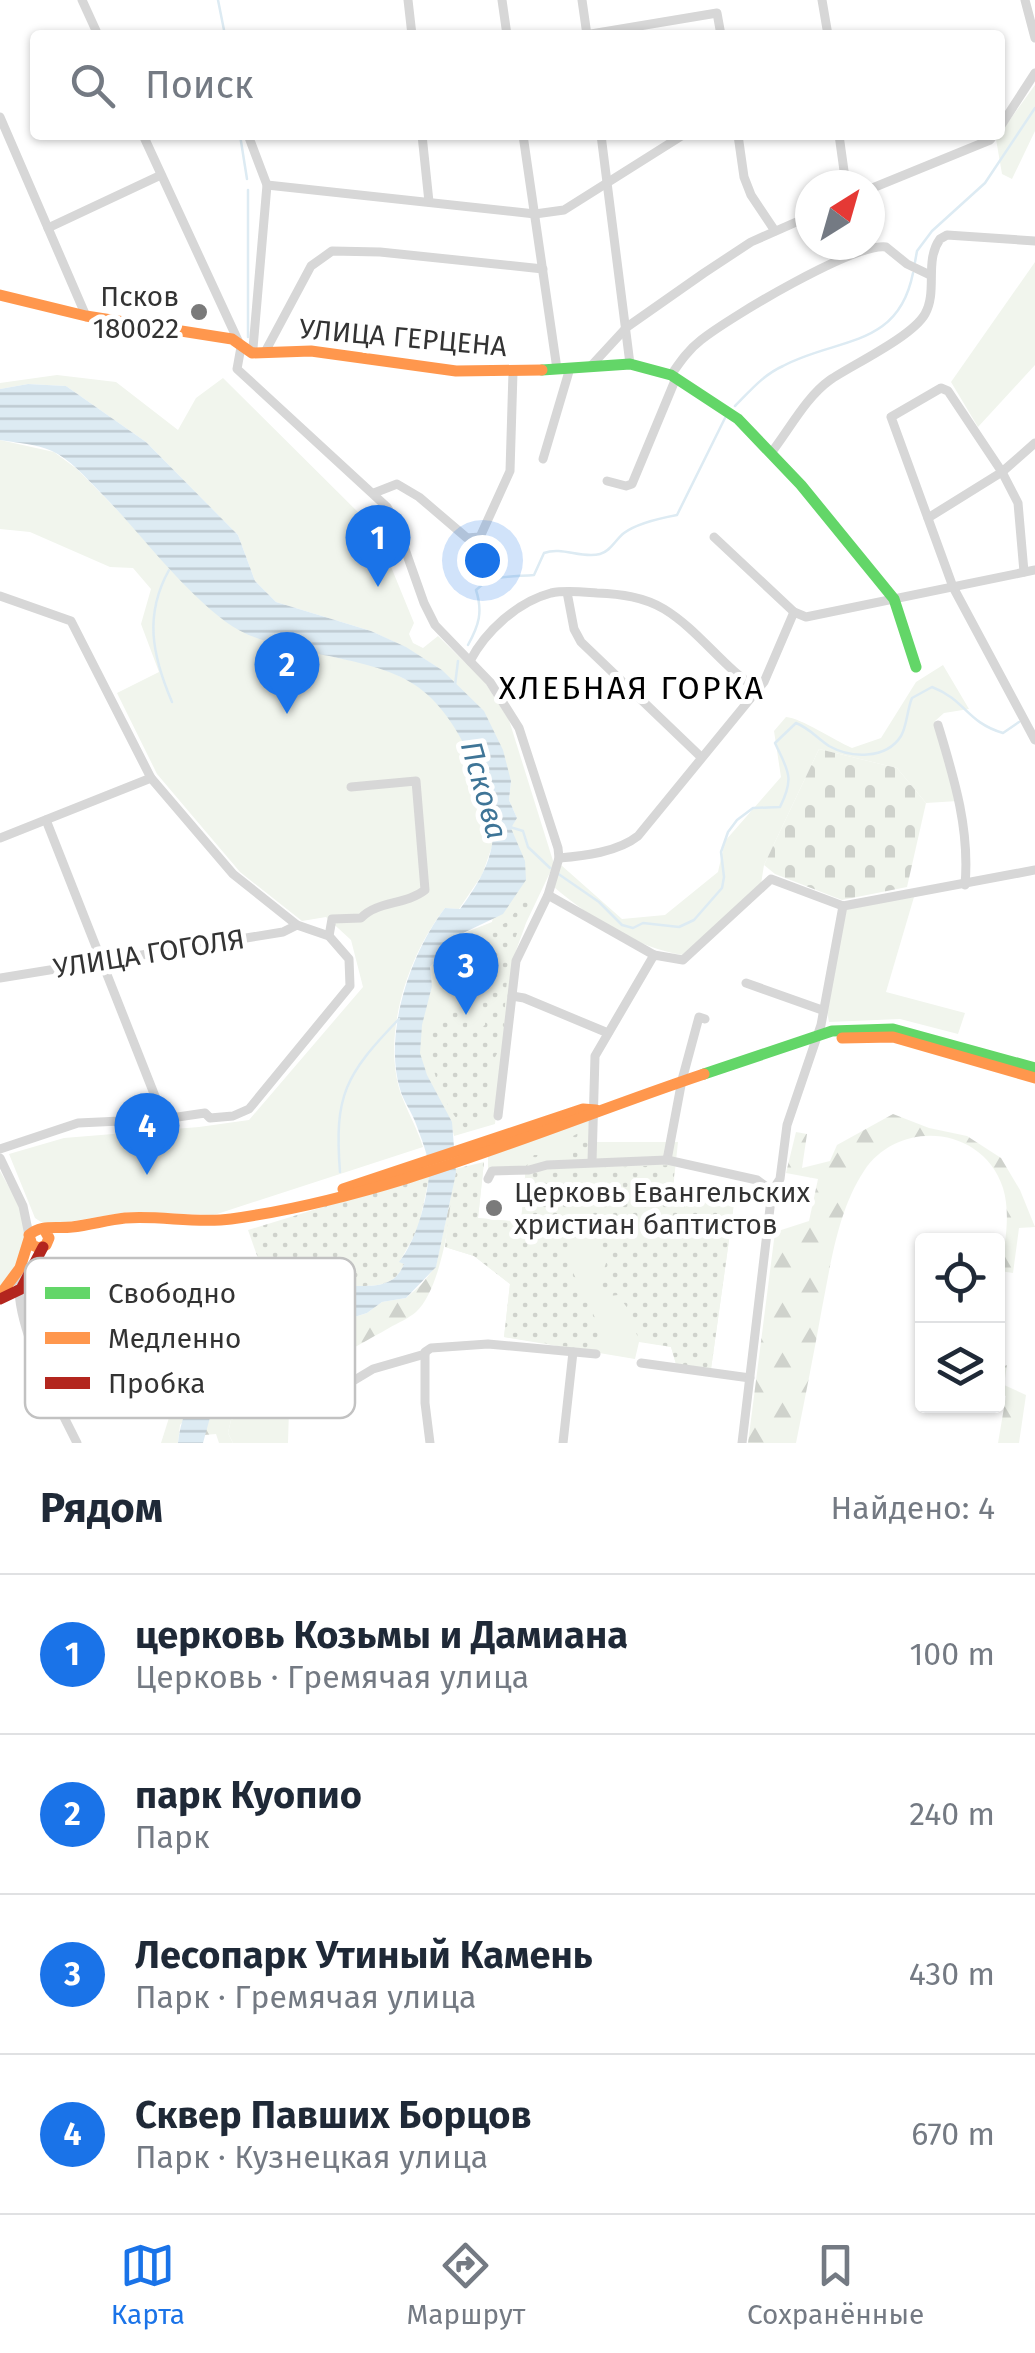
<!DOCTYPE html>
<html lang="ru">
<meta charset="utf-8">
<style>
:root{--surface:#fff;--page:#f6f6f7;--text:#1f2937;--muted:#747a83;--line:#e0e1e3;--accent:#1a73e8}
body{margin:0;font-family:"Fira Sans",sans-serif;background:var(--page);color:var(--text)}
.controls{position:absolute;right:30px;bottom:30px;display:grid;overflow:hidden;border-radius:10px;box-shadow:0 2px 8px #0004}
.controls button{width:90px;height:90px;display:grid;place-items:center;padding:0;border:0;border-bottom:2px solid var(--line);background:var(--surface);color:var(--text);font:50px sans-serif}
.compass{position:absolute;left:795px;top:170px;width:90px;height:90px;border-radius:50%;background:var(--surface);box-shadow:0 2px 8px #0004;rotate:37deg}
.you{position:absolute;left:482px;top:560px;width:35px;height:35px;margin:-25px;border:8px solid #fff;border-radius:50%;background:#1a73e8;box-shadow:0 0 0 15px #1a73e833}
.badge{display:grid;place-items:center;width:65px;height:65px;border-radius:50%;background:var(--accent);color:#fff;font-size:32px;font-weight:700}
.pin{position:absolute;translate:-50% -82px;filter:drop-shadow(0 2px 5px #0008)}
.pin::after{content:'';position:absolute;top:52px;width:35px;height:30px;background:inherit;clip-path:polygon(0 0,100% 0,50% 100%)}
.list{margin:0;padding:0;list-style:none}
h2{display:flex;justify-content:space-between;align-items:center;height:130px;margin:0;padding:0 40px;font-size:42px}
h2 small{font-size:32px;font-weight:400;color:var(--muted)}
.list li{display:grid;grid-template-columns:65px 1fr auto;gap:30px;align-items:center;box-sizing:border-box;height:160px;padding:0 40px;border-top:2px solid var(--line)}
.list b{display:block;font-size:38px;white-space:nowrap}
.list p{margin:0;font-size:32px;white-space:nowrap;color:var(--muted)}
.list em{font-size:32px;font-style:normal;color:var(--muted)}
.icon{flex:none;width:55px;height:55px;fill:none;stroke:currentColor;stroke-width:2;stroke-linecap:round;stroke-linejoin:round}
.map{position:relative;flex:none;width:1035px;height:1443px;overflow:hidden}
.search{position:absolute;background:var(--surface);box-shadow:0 2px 8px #0004;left:30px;right:30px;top:30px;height:110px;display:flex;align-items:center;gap:25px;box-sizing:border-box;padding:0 35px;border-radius:10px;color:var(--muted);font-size:38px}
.sheet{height:770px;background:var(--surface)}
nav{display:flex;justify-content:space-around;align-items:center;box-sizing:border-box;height:140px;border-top:2px solid var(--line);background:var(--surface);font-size:28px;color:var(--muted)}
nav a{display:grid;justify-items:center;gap:5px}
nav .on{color:var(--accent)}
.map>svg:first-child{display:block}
</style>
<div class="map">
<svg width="1035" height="1443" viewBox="0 0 1035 1443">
<defs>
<pattern id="forest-firs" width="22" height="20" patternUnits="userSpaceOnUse" patternTransform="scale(2.5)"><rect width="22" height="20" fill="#f1f5ed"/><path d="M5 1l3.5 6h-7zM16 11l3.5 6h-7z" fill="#cfd2cc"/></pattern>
<pattern id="cemetery-stones" width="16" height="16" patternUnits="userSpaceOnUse" patternTransform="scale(2.5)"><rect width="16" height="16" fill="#f1f5ed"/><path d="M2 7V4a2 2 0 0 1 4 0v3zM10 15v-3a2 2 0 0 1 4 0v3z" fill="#cfd2cc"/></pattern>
<pattern id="garden-dots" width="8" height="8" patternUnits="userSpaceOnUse" patternTransform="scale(2.5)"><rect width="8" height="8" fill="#f1f5ed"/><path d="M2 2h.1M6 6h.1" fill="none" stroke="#cfd2cc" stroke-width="1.8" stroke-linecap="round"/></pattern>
<pattern id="water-rules" width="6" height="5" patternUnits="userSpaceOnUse" patternTransform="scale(2.5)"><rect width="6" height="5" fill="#ddebf3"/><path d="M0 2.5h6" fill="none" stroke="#becad1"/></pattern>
</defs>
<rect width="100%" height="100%" fill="#fff"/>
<!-- green -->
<g fill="#f1f5ed">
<path d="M1035 85V131L1012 179 1002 174 996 139Z"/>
<path d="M1035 262V365L978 427 951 382Z"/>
<path d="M57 375 116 382 178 430 196 398 223 378 376 530 414 623 409 634 413 643 423 648 438 636 484 681 509 720 554 864 526 923 513 959 495 1124 454 1136C449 1107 425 1084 420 1055 416 1025 432 996 430 967L459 935 492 922 511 827 517 818 509 800 511 781 442 670 405 647 371 631 276 602 255 581 238 535 146 442 66 386 28 384 0 389V383Z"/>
<path d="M0 440 54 452 77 469 126 519 268 643 382 667 418 686 439 704 455 724 482 782 495 838 482 875 459 909 445 908C409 954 383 1030 399 1088 405 1108 417 1127 423 1147L214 1215 127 1212 56 1224 41 1222 35 1218 9 1154 64 1138 199 1127 249 1120 363 987 351 940 326 917 302 921 240 872 157 774 117 693 159 672 141 624 151 589 133 568 110 567 30 532 0 529Z"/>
<path d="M943 665 969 709 944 713 935 721 958 801 926 803 897 768 819 749 764 865 761 884 683 955C637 948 589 917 554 887L561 865 622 919 665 915 718 872 725 841 781 777 774 731 786 717C801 718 834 740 852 748L881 738 916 682Z"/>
<path d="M914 897 886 992 965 1013 958 1034 900 1019 829 1022 826 1006 845 908Z"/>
<path d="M593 1118 594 1142H678L673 1189 685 1198 734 1204 711 1369 676 1364 671 1347 639 1342 635 1359 504 1337 510 1284 474 1256 445 1247 453 1186 484 1162 478 1218 521 1222 526 1166 488 1169V1156Z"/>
<path d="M0 1171 29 1223 21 1263 0 1289Z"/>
<path d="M239 1330 253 1333 256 1339 180 1425 178 1443H161L180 1383Z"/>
<path d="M273 1386 289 1410 288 1443H233L228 1433 231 1420 243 1415Z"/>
</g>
<!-- forest -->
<g fill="url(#forest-firs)">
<path d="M893 1114 929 1128 967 1136 1001 1158 1020 1190 1035 1227 1019 1228 1013 1273 1000 1271C1005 1245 1011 1214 1003 1188 983 1126 899 1118 864 1171 838 1210 831 1263 822 1308 814 1353 805 1398 796 1443H748L775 1232 809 1221 818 1179 786 1173 796 1132 807 1134 802 1168 830 1161 837 1145Z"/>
<path d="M453 1186C451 1219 440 1290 416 1312 409 1318 398 1323 389 1328 347 1352 314 1366 289 1410L272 1386 243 1415 231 1420 228 1433 233 1443H219L216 1434 204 1435 214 1402 259 1368 306 1345 329 1325 367 1313 382 1302 406 1298 421 1285 436 1266Z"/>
<path d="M1007 1365 1004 1385 1026 1395 1019 1443H998L1006 1396 998 1394V1369Z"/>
</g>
<!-- cemetery -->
<path fill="url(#cemetery-stones)" d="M819 749 897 768 926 803 907 887 842 900 775 874 764 865Z"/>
<!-- garden -->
<g fill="url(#garden-dots)">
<path d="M529 899 531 905C504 947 507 989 503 1037 501 1051 492 1061 485 1072L492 1092 490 1116 465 1128C440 1106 404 1015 459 1008L469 1018 464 1040 485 1025V1012L478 992 486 982 487 965 496 948 491 945C477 951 467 969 452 979L443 978C443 967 452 953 457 943 472 934 491 932 505 923 515 916 517 904 529 899Z"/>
<path d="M590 1127 588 1168 675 1165 673 1188 685 1201V1212L709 1209 733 1212 711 1369 676 1364 671 1347 639 1341 628 1309 618 1295 602 1297 598 1287 607 1260 586 1231 596 1206 595 1195 578 1192 566 1205C580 1226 581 1236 565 1256L600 1328 597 1351 504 1337 510 1284 474 1256 445 1247 455 1169 484 1162 478 1218 521 1222 526 1166 534 1155H542L545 1172 573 1170V1136Z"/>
<path d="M430 1174 418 1229 400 1261 404 1264C395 1287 375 1286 354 1286L349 1297C327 1299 303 1309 284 1320 273 1327 268 1335 256 1339L253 1333 239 1330 285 1298 261 1267 248 1230Z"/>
</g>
<!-- water -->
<path fill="url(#water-rules)" d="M28 384 66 386 146 442 238 535 255 581 276 602 371 631 406 647 442 670 484 711 503 750 511 781 509 800 517 818 511 828 525 861 526 880 503 914 459 935 430 967 432 986 422 1025 420 1053 427 1075 452 1122 456 1173 436 1267 406 1298 382 1302 367 1313 329 1325 307 1345 259 1368 225 1393 214 1403 203 1443H178C183 1397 210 1369 241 1338L267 1335 292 1316 327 1301 348 1297 354 1286C375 1286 395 1287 404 1264L399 1262C416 1241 426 1203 429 1176 431 1161 421 1138 416 1124 412 1112 403 1101 400 1089 383 1033 411 952 445 908L460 909C495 862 504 830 479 775 435 676 405 672 305 651 278 645 249 639 226 622 177 585 142 534 99 491 85 477 70 459 52 451 37 444 17 443 0 440V389Z"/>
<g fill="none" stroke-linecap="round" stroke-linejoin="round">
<!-- stream -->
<g stroke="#ddebf3" stroke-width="2.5">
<path d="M218 0 225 35"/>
<path d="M240 135 247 179"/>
<path d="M248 190V337"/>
<path d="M915 262 917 251 932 231 985 183 1035 108"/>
<path d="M735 406C750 391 763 375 783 366 837 337 898 349 913 273"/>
<path d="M169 570C144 615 152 655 172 702"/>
<path d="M468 645C479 625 483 612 476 590 493 574 511 577 534 575L544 553C562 546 581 559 600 554 611 551 615 540 624 533 636 524 661 518 677 515L725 418"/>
<path d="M455 685 458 661"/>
<path d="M510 827 523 831 528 847 550 868"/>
<path d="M557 873 599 902 622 925 633 928 643 923 679 927 694 920 722 888 724 877 721 852 728 832 737 820 753 808 780 807C795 777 788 771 775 743L796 723C809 728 817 738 829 746 850 758 886 760 901 736 907 726 907 710 912 698L932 687C966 700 966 722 1003 733L1019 722"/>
<path d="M340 1172C334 1095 345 1075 399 1019"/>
</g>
<!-- street -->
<g stroke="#d7d7d7" stroke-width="9">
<path d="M82 0 98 35"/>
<path d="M408 0 412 35"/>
<path d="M502 0 507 35"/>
<path d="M582 0 587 35"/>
<path d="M822 0 828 35"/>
<path d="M1025 0 1035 38"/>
<path d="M585 35 717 13 721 35"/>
<path d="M0 117 86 316"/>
<path d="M1000 127 1035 73"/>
<path d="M143 135 241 347 237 369 387 507 395 521 424 603 435 625 490 682 519 728 558 848 559 858 548 895 516 961 498 1116"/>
<path d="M248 135 267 185 253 348"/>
<path d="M422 135 429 202"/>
<path d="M523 135 557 369"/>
<path d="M601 135 630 364"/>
<path d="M738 135 744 177 751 195 775 231"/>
<path d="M839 135 846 185"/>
<path d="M267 185 535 214 564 210 683 135"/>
<path d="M870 189 990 140 994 135"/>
<path d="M48 228 161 175"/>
<path d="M265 352 311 266 332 251 380 252 543 269"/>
<path d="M591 366 627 327 704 273 751 242 810 216"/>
<path d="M671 375C680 362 688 350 701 340 730 317 854 243 886 247L907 264 930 275"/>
<path d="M771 453C789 430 806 397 830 380 852 365 912 337 925 314 938 291 924 261 940 239L947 235 1035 241"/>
<path d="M543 459 570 368"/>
<path d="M607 481 626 486 632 484 676 378"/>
<path d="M374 493 397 484 419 497 467 538 480 537 510 471 513 372"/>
<path d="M928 518 1002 472 1035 443"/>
<path d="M714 537 794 612"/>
<path d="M1024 572 1018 503 1002 472 948 391 941 388 891 417 953 587 1035 740"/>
<path d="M567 592 574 629 581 642 701 757"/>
<path d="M0 596 71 621 151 778 233 874 297 925 329 936 349 959 350 986 249 1109 233 1116 210 1118 205 1113 164 1119 78 1123 0 1149"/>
<path d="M470 661C485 632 517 602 551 593 566 590 582 592 597 593 621 594 644 597 664 609 700 631 723 668 759 690"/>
<path d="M938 725C954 778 970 829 965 885"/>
<path d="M46 820 164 1119"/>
<path d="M0 838 151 778"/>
<path d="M559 858C584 856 618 852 638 836L764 682 794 612 806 617 1035 570"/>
<path d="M548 895 654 955"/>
<path d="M329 936 332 919 361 918C377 901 406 905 425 890L416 781 351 787"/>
<path d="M0 978 283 932 297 925"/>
<path d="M746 983 822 1010"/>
<path d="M512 996 524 998 608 1033"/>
<path d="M0 1158 23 1206 29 1235"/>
<path d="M667 1160 682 1080 699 1017 705 1019"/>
<path d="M592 1162 595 1056 654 955 683 960 771 879 843 906 1035 870"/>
<path d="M488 1179 492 1171 529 1170 547 1165 667 1160 757 1180 772 1191"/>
<path d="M20 1268C10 1319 55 1398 77 1443"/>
<path d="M641 1363 750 1378"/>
<path d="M43 1374 81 1359 140 1364"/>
<path d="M348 1384 373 1369 425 1354"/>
<path d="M430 1443 425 1403V1352L431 1348 488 1344 596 1354"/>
<path d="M563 1443 573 1352"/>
<path d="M742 1443 772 1191 780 1179 787 1125 821 1025 843 906"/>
</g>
<!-- fast -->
<g stroke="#63d668" stroke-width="11">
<path d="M542 370 630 364 671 375 738 419 801 485 894 599 916 667"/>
<path d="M704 1074 832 1031 893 1029 1035 1068"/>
</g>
<!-- slow -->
<g stroke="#ff974d" stroke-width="11">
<path d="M0 295 86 316 232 339 252 353 311 351 456 371 542 370"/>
<path d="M842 1038 893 1037 1035 1078"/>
<path d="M343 1189 583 1109 596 1110"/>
<path d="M44 1229 49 1238 46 1245 39 1248 32 1245 29 1235C41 1224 56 1229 72 1227 90 1225 107 1220 125 1218 160 1215 196 1224 231 1219 395 1196 549 1126 704 1074"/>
<path d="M0 1295 20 1268 29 1239"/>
</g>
<!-- jam -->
<path stroke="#b3261e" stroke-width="11" d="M0 1299 21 1289 43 1247"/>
</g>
<!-- markers -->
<g fill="#7a7a7a" stroke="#fff" stroke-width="4">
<circle cx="199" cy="312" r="10"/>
<circle cx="494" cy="1208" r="10"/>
</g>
<g text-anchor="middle" stroke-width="10" stroke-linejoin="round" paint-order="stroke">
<!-- poi labels -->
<g font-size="28" fill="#333" stroke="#fff" text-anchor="end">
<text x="179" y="306">Псков<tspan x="179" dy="32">180022</tspan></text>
<text x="514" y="1202" text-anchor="start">Церковь Евангельских<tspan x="514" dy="32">христиан баптистов</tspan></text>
</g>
<!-- street labels -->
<g font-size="28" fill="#333" stroke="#fff">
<text transform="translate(403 337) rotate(5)" y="10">УЛИЦА ГЕРЦЕНА</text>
<text transform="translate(149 953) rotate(-9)" y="10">УЛИЦА ГОГОЛЯ</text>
</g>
<!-- water labels -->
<g font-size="30" font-style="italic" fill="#3f7597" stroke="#fff">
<text transform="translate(484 790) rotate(74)" y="10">Пскова</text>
</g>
<!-- quarter labels -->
<g font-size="32" letter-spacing="2.5" fill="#000" stroke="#fff">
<text x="632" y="699">ХЛЕБНАЯ ГОРКА</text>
</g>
</g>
<!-- legend -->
<rect x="25" y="1258" width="330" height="160" rx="15" fill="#fff" stroke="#c2c2c2" stroke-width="2.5"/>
<rect x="45" y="1287" width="45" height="12" fill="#63d668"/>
<rect x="45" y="1332" width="45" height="12" fill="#ff974d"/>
<rect x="45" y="1377" width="45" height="12" fill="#b3261e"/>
<g font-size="28" fill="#333">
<text x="108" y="1303">Свободно</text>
<text x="108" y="1348">Медленно</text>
<text x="108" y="1393">Пробка</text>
</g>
</svg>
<div class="controls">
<button><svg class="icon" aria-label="locate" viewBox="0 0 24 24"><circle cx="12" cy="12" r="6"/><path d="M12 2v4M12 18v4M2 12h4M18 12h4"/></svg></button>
<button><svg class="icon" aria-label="layers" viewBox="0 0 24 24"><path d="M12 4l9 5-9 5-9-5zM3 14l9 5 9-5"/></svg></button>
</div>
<svg class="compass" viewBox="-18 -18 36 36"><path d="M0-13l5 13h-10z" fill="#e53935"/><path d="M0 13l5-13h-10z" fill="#747a83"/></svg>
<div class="you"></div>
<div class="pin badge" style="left:378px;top:587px">1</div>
<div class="pin badge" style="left:287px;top:714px">2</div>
<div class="pin badge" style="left:466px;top:1015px">3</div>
<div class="pin badge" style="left:147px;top:1175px">4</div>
<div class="search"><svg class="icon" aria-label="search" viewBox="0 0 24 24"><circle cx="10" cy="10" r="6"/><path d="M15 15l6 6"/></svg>Поиск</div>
</div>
<section class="sheet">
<h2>Рядом<small>Найдено: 4</small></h2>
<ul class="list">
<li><span class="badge">1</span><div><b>церковь Козьмы и Дамиана</b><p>Церковь · Гремячая улица</p></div><em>100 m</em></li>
<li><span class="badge">2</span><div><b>парк Куопио</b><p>Парк</p></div><em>240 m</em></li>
<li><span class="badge">3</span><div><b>Лесопарк Утиный Камень</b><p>Парк · Гремячая улица</p></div><em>430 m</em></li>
<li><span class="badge">4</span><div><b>Сквер Павших Борцов</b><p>Парк · Кузнецкая улица</p></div><em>670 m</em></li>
</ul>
</section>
<nav>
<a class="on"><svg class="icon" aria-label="map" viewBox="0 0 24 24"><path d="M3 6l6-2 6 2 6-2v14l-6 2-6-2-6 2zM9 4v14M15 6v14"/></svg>Карта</a>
<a><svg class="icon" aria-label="directions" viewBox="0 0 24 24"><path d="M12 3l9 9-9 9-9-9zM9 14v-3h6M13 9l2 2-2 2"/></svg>Маршрут</a>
<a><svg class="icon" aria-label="saved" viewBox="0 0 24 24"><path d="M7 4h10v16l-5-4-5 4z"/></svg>Сохранённые</a>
</nav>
